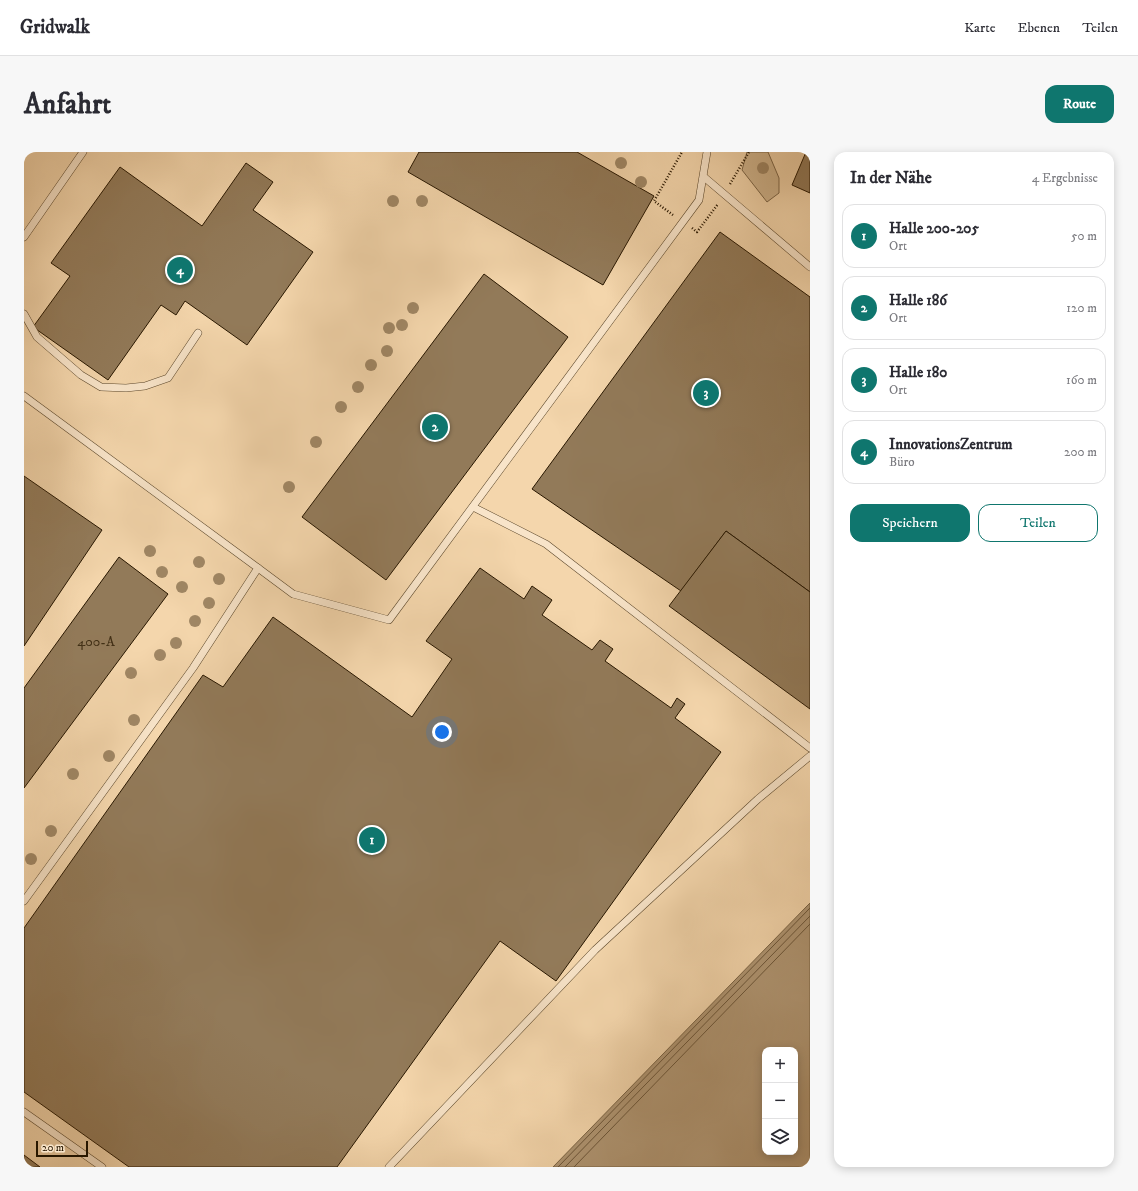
<!DOCTYPE html>
<html lang="de">
<meta charset="utf-8">
<style>
:root{--surface:#fff;--page:#f7f7f7;--text:#2b2b33;--muted:#7c7c81;--line:#e1e1e2;--accent:#0f766e}
body{margin:0;font-family:"IM FELL DW Pica",serif;background:var(--page);color:var(--text)}
.controls{position:absolute;right:12px;bottom:12px;display:grid;overflow:hidden;border-radius:8px;box-shadow:0 2px 10px #0003}
.controls button{width:36px;height:36px;display:grid;place-items:center;padding:0;border:0;border-bottom:1px solid var(--line);background:var(--surface);color:var(--text);font:20px sans-serif}
.scale{position:absolute;left:12px;bottom:10px;width:52px;box-sizing:border-box;padding-left:4px;border:2px solid #281700;border-top:0;font-size:11px;line-height:14px;white-space:nowrap;color:#281700;-webkit-text-stroke:3px #f8e4c9;paint-order:stroke}
.you{position:absolute;left:418px;top:580px;width:14px;height:14px;margin:-10px;border:3px solid #fff;border-radius:50%;background:#1a73e8;box-shadow:0 0 0 6px #1a73e833}
.badge{display:grid;place-items:center;width:26px;height:26px;border-radius:50%;background:var(--accent);color:#fff;font-size:13px;font-weight:700}
.pin{position:absolute;translate:-50% -50%;border:2px solid #fff;box-shadow:0 1px 4px #0006}
.list{margin:0;padding:0;list-style:none}
h2{display:flex;justify-content:space-between;align-items:center;height:52px;margin:0;padding:0 16px;font-size:17px}
h2 small{font-size:13px;font-weight:400;color:var(--muted)}
.list li{display:grid;grid-template-columns:26px 1fr auto;gap:12px;align-items:center;box-sizing:border-box;height:64px;margin:0 8px 8px;padding:0 8px;border:1px solid var(--line);border-radius:12px}
.list b{display:block;font-size:15px;white-space:nowrap}
.list p{margin:0;font-size:13px;white-space:nowrap;color:var(--muted)}
.list em{font-size:13px;font-style:normal;color:var(--muted)}
.actions{display:flex;gap:8px;padding:12px 16px}
.actions a{flex:1;padding:9px 0;border:1px solid var(--accent);border-radius:12px;text-align:center;font-size:14px;color:var(--accent)}
.actions .main{background:var(--accent);color:#fff}
.icon{flex:none;width:22px;height:22px;fill:none;stroke:currentColor;stroke-width:2;stroke-linecap:round;stroke-linejoin:round}
.map{position:relative;flex:none;width:786px;height:1015px;overflow:hidden;border-radius:12px}
header{display:flex;align-items:center;gap:24px;box-sizing:border-box;height:56px;padding:0 20px;background:var(--surface);border-bottom:1px solid var(--line)}
header strong{font-size:19px}
nav{display:flex;gap:22px;margin-inline-start:auto;font-size:14px}
.intro{display:flex;align-items:center;justify-content:space-between;box-sizing:border-box;height:96px;padding:0 24px}
h1{margin:0;font-size:28px}
.button{padding:10px 18px;border-radius:12px;background:var(--accent);color:#fff;font-size:14px;font-weight:700}
main{display:flex;gap:24px;padding:0 24px}
aside{flex:1;background:var(--surface);border-radius:12px;box-shadow:0 2px 10px #0003}
.map>svg:first-child{display:block}
</style>
<header>
<strong>Gridwalk</strong>
<nav><a>Karte</a><a>Ebenen</a><a>Teilen</a></nav>
</header>
<div class="intro"><h1>Anfahrt</h1><a class="button">Route</a></div>
<main>
<div class="map">
<svg width="786" height="1015" viewBox="0 0 786 1015">
<rect width="100%" height="100%" fill="#f4d6ac"/>
<filter id="stains"><feTurbulence type="fractalNoise" baseFrequency=".005" numOctaves="4"/><feColorMatrix values="0 0 0 0 .2 0 0 0 0 .09 0 0 0 0 .02 0 0 0 .5 -.17"/></filter>
<radialGradient id="worn" r=".72"><stop offset=".6" stop-color="#630" stop-opacity="0"/><stop offset="1" stop-color="#630" stop-opacity=".3"/></radialGradient>
<!-- green -->
<path fill="#d1b68f" stroke="#7c6648" d="M723 0H744L755 26V41L743 50 718 18Z"/>
<!-- water -->
<path fill="#af9572" stroke="#796344" fill-rule="evenodd" d="M786 751V1015H529L783 754ZM741 898H771V1000H741Z"/>
<g fill="none" stroke-linecap="round" stroke-linejoin="round">
<!-- shore -->
<g stroke="#6c5639" stroke-width="1">
<path d="M534 1015 786 756"/>
<path d="M541 1015 786 764"/>
<path d="M550 1015 786 772"/>
</g>
</g>
<!-- building -->
<g fill="#927a59" stroke="#281700">
<path d="M395 0H553L630 44 579 133 384 20Z"/>
<path d="M782 0H786V41L768 33Z"/>
<path d="M222 11 249 30 229 58 289 100 223 193 161 149 152 163 137 153 84 228 9 175 46 124 27 111 96 15 178 74Z"/>
<path d="M696 80 786 145V440L702 379 657 439 508 337Z"/>
<path d="M460 122 544 185 362 428 278 365Z"/>
<path d="M0 324 78 378 0 494Z"/>
<path d="M702 379 786 440V557L645 454Z"/>
<path d="M95 405 144 442 0 636V536Z"/>
<path d="M456 416 500 447 508 434 528 448 518 463 568 498 576 488 589 497 581 509 647 556 653 546 661 552 651 566 697 600 532 829 476 789 313 1015H105L0 940V776L179 523 199 535 249 465 388 565 428 507 402 489Z"/>
<path d="M0 1003 16 1015H0Z"/>
</g>
<g fill="none" stroke-linecap="round" stroke-linejoin="round">
<!-- service casing -->
<g stroke="#5b472b" stroke-width="8">
<g id="service">
<path d="M680 25 786 115"/>
<path d="M0 85 59 0"/>
<path d="M0 162 13 185 57 223 77 235 102 236 121 234 144 226 174 181"/>
<path d="M0 244 234 416 169 516 0 749"/>
<path d="M449 355 522 392 786 596"/>
<path d="M234 416 269 442 365 468 675 48 683 0"/>
<path d="M0 960 78 1015"/>
<path d="M365 1015 571 798 734 647 786 604"/>
</g>
</g>
<!-- path -->
<g stroke="#281700" stroke-width="2.5" stroke-dasharray="1 2" stroke-linecap="butt">
<path d="M706 32 725 0"/>
<path d="M649 63 630 49 658 0"/>
<path d="M668 76 673 80 694 52"/>
</g>
<!-- service -->
<use href="#service" stroke="#f8e4c9" stroke-width="7"/>
</g>
<!-- trees -->
<g fill="#a08765">
<circle cx="597" cy="11" r="6"/>
<circle cx="739" cy="16" r="6"/>
<circle cx="617" cy="30" r="6"/>
<circle cx="369" cy="49" r="6"/>
<circle cx="398" cy="49" r="6"/>
<circle cx="389" cy="156" r="6"/>
<circle cx="378" cy="173" r="6"/>
<circle cx="365" cy="176" r="6"/>
<circle cx="363" cy="199" r="6"/>
<circle cx="347" cy="213" r="6"/>
<circle cx="334" cy="235" r="6"/>
<circle cx="317" cy="255" r="6"/>
<circle cx="292" cy="290" r="6"/>
<circle cx="265" cy="335" r="6"/>
<circle cx="126" cy="399" r="6"/>
<circle cx="175" cy="410" r="6"/>
<circle cx="138" cy="420" r="6"/>
<circle cx="195" cy="427" r="6"/>
<circle cx="158" cy="435" r="6"/>
<circle cx="185" cy="451" r="6"/>
<circle cx="171" cy="469" r="6"/>
<circle cx="152" cy="491" r="6"/>
<circle cx="136" cy="503" r="6"/>
<circle cx="107" cy="521" r="6"/>
<circle cx="110" cy="568" r="6"/>
<circle cx="85" cy="604" r="6"/>
<circle cx="49" cy="622" r="6"/>
<circle cx="27" cy="679" r="6"/>
<circle cx="7" cy="707" r="6"/>
</g>
<g text-anchor="middle" stroke-width="4" stroke-linejoin="round" paint-order="stroke">
<!-- number labels -->
<g font-size="14" fill="#423016">
<text x="72" y="494">400-A</text>
</g>
</g>
<rect width="100%" height="100%" filter="url(#stains)"/>
<rect width="100%" height="100%" fill="url(#worn)"/>
</svg>
<div class="controls">
<button>+</button>
<button>−</button>
<button><svg class="icon" aria-label="layers" viewBox="0 0 24 24"><path d="M12 4l9 5-9 5-9-5zM3 14l9 5 9-5"/></svg></button>
</div>
<div class="scale">20 m</div>
<div class="you"></div>
<div class="pin badge" style="left:348px;top:688px">1</div>
<div class="pin badge" style="left:411px;top:275px">2</div>
<div class="pin badge" style="left:682px;top:241px">3</div>
<div class="pin badge" style="left:156px;top:118px">4</div>
</div>
<aside>
<h2>In der Nähe<small>4 Ergebnisse</small></h2>
<ul class="list">
<li><span class="badge">1</span><div><b>Halle 200-205</b><p>Ort</p></div><em>50 m</em></li>
<li><span class="badge">2</span><div><b>Halle 186</b><p>Ort</p></div><em>120 m</em></li>
<li><span class="badge">3</span><div><b>Halle 180</b><p>Ort</p></div><em>160 m</em></li>
<li><span class="badge">4</span><div><b>InnovationsZentrum</b><p>Büro</p></div><em>200 m</em></li>
</ul>
<div class="actions"><a class="main">Speichern</a><a>Teilen</a></div>
</aside>
</main>
